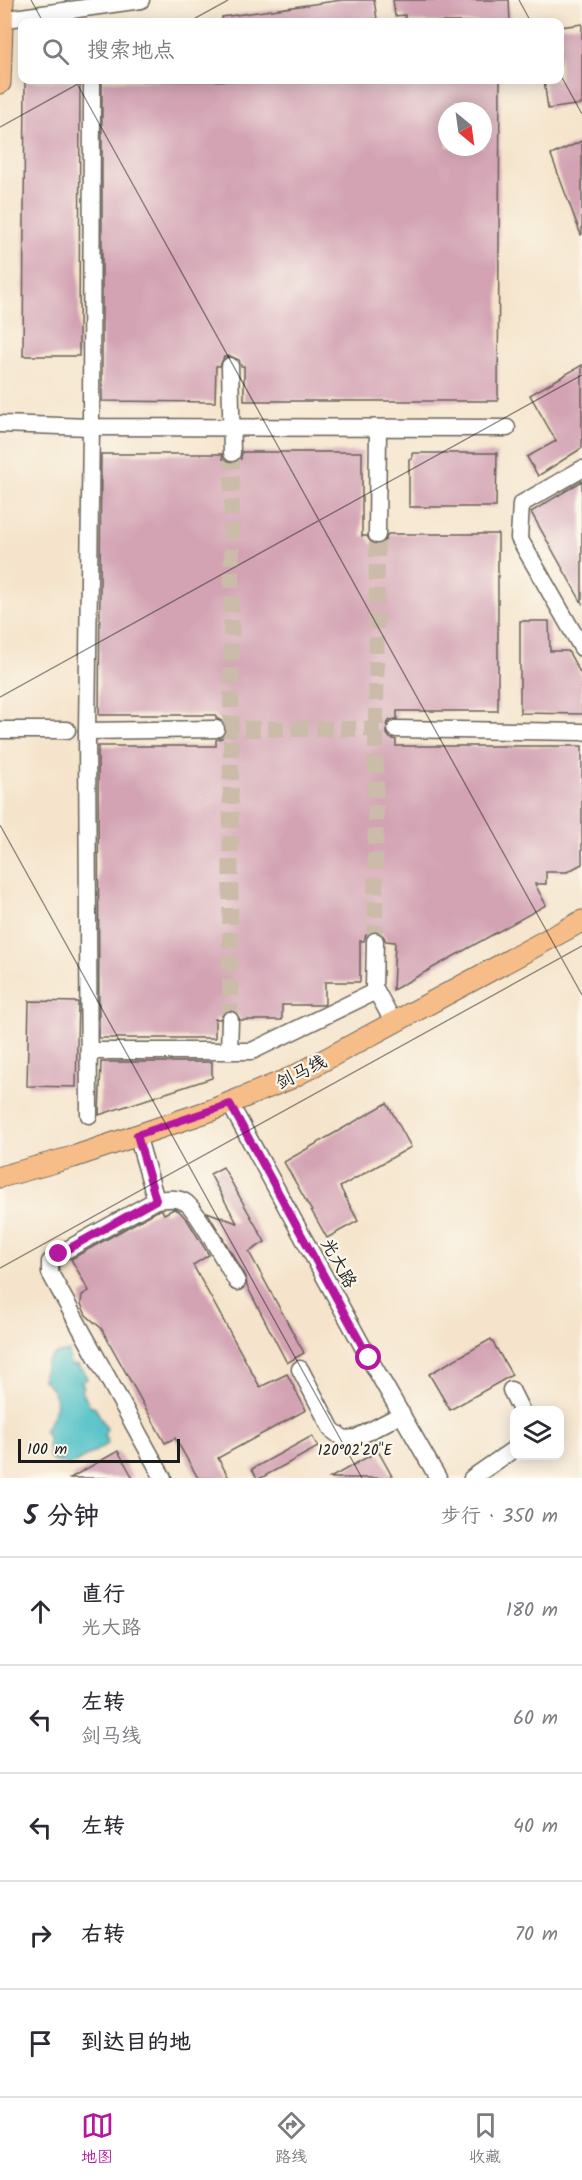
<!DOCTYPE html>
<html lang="zh">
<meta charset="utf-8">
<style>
:root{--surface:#fff;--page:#f2f2f3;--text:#2b2b33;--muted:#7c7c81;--line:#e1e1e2;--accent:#b5179e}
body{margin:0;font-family:Kalam,"LXGW WenKai TC",sans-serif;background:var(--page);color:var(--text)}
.controls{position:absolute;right:18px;bottom:18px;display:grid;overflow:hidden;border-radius:12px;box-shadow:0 3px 15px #0003}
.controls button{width:54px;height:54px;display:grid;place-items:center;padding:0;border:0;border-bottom:2px solid var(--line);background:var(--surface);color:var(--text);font:30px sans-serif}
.compass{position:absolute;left:438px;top:102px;width:54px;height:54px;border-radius:50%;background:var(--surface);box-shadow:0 3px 15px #0003;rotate:151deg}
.scale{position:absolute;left:18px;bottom:15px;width:162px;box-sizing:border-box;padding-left:6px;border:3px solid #1c1c1c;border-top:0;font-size:16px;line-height:21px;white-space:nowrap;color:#1c1c1c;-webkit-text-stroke:4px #fbf7ec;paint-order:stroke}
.stop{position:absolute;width:18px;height:18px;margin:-14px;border:4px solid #b5179e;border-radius:50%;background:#fff}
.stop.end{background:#b5179e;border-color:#fff;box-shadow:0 2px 6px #0008}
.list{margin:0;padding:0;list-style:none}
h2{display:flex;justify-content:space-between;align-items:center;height:78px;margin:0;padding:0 24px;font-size:26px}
h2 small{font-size:20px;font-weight:400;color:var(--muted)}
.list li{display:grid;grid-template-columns:39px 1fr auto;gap:18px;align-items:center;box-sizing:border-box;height:108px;padding:0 24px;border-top:2px solid var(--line)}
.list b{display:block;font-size:22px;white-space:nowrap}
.list p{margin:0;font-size:20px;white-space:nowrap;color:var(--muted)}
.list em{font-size:20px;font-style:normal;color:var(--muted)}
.icon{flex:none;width:33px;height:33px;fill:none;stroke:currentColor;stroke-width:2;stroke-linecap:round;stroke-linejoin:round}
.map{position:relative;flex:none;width:582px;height:1478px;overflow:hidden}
.search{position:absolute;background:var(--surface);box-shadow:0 3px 15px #0003;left:18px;right:18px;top:18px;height:66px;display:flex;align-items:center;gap:15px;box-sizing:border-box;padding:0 21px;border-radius:12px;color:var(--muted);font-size:22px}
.sheet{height:618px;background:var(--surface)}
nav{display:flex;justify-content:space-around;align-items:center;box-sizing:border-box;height:84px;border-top:2px solid var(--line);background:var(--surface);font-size:16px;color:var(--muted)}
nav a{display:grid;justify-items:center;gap:3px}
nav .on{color:var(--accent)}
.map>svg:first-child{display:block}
</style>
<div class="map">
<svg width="582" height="1478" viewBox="0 0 582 1478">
<rect width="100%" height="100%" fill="#fbf7ec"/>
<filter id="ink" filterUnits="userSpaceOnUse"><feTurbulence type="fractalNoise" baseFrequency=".0167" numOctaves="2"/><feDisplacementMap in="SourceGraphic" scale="12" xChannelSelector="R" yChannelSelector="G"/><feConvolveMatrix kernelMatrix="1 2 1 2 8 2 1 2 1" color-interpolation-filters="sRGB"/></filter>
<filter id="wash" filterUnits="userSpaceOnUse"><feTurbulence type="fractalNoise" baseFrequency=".008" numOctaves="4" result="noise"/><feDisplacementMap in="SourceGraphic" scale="24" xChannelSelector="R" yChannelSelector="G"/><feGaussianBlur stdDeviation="1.35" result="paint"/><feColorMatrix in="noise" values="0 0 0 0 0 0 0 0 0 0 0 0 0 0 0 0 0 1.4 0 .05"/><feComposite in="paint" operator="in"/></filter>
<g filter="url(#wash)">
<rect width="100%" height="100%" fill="#f5e4cb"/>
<!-- water -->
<path fill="#54c2c8" stroke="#386f72" stroke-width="1.5" d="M69 1352 70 1365 79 1366V1369L83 1370 87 1379 81 1382 84 1387 81 1390 91 1407 94 1406 107 1429 104 1434 108 1444 70 1466 62 1462H54L49 1457 48 1437 44 1431C56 1413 63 1395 43 1380 44 1362 50 1351 69 1352Z"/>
<g id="blocks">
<!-- building -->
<g fill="#d3a3b4" fill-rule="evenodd">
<path d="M342 0H374L377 19 355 22H222V17Z"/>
<path d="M393 0H509L510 22H405V15L395 16Z"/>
<path d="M582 24V104L548 109 544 80H560V27Z"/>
<path d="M500 80 498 401H244V366H241L239 360 230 356 224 357 220 366H216L215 402 102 401V81ZM447 111H483V147H447Z"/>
<path d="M25 81 80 82 79 356H23Z"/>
<path d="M582 141V234L581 235 551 155Z"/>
<path d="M582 365V448L538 476 527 457 556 441 530 395Z"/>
<path d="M242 452H362V536H367L372 544H383L388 534H498V711H397V719L390 720 387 724V734L390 738 396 740V746H582V864L567 872H546V884H535L546 905 393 990 395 942 386 941 381 932 375 931 366 935 364 941H360V982H325V1004L323 1005H282V1020H240L235 1011H226L220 1019H215V1038H99L98 746H216V740L222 738 226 729 225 723 216 718V715H99L101 454H222L223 459 232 463 241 459Z"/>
<path d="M412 453H497L496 507H409V459H412Z"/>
<path d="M582 481V603L531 512Z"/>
<path d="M520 621H549L550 651H568L582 676V714L520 713Z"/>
<path d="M29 1001 78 1002 76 1087 27 1086Z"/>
<path d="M101 1062H212V1078L99 1115Z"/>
<path d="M387 1103 411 1147 340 1187 358 1221 327 1238 284 1162Z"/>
<path d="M223 1167 265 1242 249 1252 304 1353 287 1363 247 1286 246 1277 207 1212 237 1223 210 1174Z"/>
<path d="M174 1209 179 1211 188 1221 209 1255 193 1265 260 1387 287 1374 306 1410 218 1458 229 1478H198L175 1438 165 1443 101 1328 86 1315 81 1304 82 1295 89 1291 71 1259 159 1210H162L164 1214Z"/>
<path d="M491 1339 512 1375 450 1410 429 1374Z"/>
<path d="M312 1436 318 1447 261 1478H257L252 1469Z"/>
<path d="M118 1451 133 1478H70Z"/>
<path d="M378 1451 393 1478H330Z"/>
</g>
</g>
</g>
<g filter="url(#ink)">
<use href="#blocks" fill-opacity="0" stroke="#686259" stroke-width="1.5"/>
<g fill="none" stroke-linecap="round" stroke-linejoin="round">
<!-- minor-tunnel -->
<g stroke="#cabca8" stroke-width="16" stroke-dasharray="16 8" stroke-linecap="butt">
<path d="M220 729H386"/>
<path d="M375 941 377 535"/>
<path d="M230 1020 232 453"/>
</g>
<!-- minor casing -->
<g stroke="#686259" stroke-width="19">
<g id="minor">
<path d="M0 20 141 0"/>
<path d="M230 366 232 453"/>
<path d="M0 424 91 427 507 428"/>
<path d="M582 469 521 504 519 538 582 648"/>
<path d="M377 535 378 428"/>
<path d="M396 729 582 732"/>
<path d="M0 730H67"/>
<path d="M87 731 216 729"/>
<path d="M375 941 374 987 394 1023"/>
<path d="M89 1051H252L376 991"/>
<path d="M229 1051 230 1020"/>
<path d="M230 1104 369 1358 438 1478"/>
<path d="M89 1115 87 731 91 427 92 80"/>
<path d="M137 1135 156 1200"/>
<path d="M300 1369 332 1430 344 1439 356 1438 402 1414"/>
<path d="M511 1390 521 1410"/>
<path d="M163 1478 50 1273V1262L59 1254 156 1200C166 1199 176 1197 185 1202 197 1209 228 1267 237 1282"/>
<path d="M472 1478 514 1449"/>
</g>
</g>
<!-- major casing -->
<g stroke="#686259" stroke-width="23">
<g id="major">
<path d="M0 83 3 0"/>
<path d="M0 1177 73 1157 212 1110 291 1078 582 921"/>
</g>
</g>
<!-- minor -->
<use href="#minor" stroke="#fff" stroke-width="16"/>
<!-- major -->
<use href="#major" stroke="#f7bd88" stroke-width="21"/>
</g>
</g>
<g fill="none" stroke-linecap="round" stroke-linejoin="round" filter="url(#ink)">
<!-- route -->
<path stroke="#b5179e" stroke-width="8" d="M59 1254 156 1200 137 1135 230 1104 369 1358"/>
</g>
<!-- ticks -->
<path fill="none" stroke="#1c1c1c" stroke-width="1.5" stroke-opacity="0.45" d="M31 0 43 22M519 0 531 22M188 22 228 0M560 74 582 114M75 80 582 995M0 127 85 80M0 697 582 375M0 825 362 1478M0 1268 582 946"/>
<g text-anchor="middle" stroke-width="4.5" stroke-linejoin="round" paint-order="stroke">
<!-- street labels -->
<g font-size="18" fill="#1c1c1c" stroke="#fbf7ec">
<text transform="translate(301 1072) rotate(-27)" y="6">剑马线</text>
<text transform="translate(339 1263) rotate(61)" y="6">光大路</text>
</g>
</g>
<g font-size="15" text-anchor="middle" fill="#1c1c1c" stroke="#fbf7ec" stroke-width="4.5" stroke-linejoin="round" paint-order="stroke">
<text x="355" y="1455">120°02'20"E</text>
</g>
</svg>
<div class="controls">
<button><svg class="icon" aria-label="layers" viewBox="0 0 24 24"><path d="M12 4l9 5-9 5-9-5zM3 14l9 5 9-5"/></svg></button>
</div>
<svg class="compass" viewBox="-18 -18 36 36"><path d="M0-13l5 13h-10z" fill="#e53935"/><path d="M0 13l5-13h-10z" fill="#7c7c81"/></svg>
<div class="scale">100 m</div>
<div class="stop" style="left:369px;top:1358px"></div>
<div class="stop end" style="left:59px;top:1254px"></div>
<div class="search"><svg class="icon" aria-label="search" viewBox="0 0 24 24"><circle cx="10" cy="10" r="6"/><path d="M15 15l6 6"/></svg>搜索地点</div>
</div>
<section class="sheet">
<h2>5 分钟<small>步行 · 350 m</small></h2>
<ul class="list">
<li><svg class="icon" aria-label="ahead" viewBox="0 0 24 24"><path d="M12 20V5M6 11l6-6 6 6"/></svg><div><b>直行</b><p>光大路</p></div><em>180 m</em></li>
<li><svg class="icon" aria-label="left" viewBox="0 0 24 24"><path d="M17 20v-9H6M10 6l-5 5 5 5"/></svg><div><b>左转</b><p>剑马线</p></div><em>60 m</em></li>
<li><svg class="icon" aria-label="left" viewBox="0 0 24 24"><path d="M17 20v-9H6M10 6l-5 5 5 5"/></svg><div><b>左转</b></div><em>40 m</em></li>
<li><svg class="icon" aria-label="right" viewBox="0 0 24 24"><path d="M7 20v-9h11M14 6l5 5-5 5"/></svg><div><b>右转</b></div><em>70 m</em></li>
<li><svg class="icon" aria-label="arrive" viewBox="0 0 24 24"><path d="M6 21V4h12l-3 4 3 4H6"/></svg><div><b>到达目的地</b></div></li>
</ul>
</section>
<nav>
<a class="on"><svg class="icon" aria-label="map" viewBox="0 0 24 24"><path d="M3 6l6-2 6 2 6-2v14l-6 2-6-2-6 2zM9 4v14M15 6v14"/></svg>地图</a>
<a><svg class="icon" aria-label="directions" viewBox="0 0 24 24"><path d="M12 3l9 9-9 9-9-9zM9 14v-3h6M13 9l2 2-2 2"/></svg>路线</a>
<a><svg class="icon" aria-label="saved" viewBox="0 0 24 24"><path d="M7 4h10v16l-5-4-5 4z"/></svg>收藏</a>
</nav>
